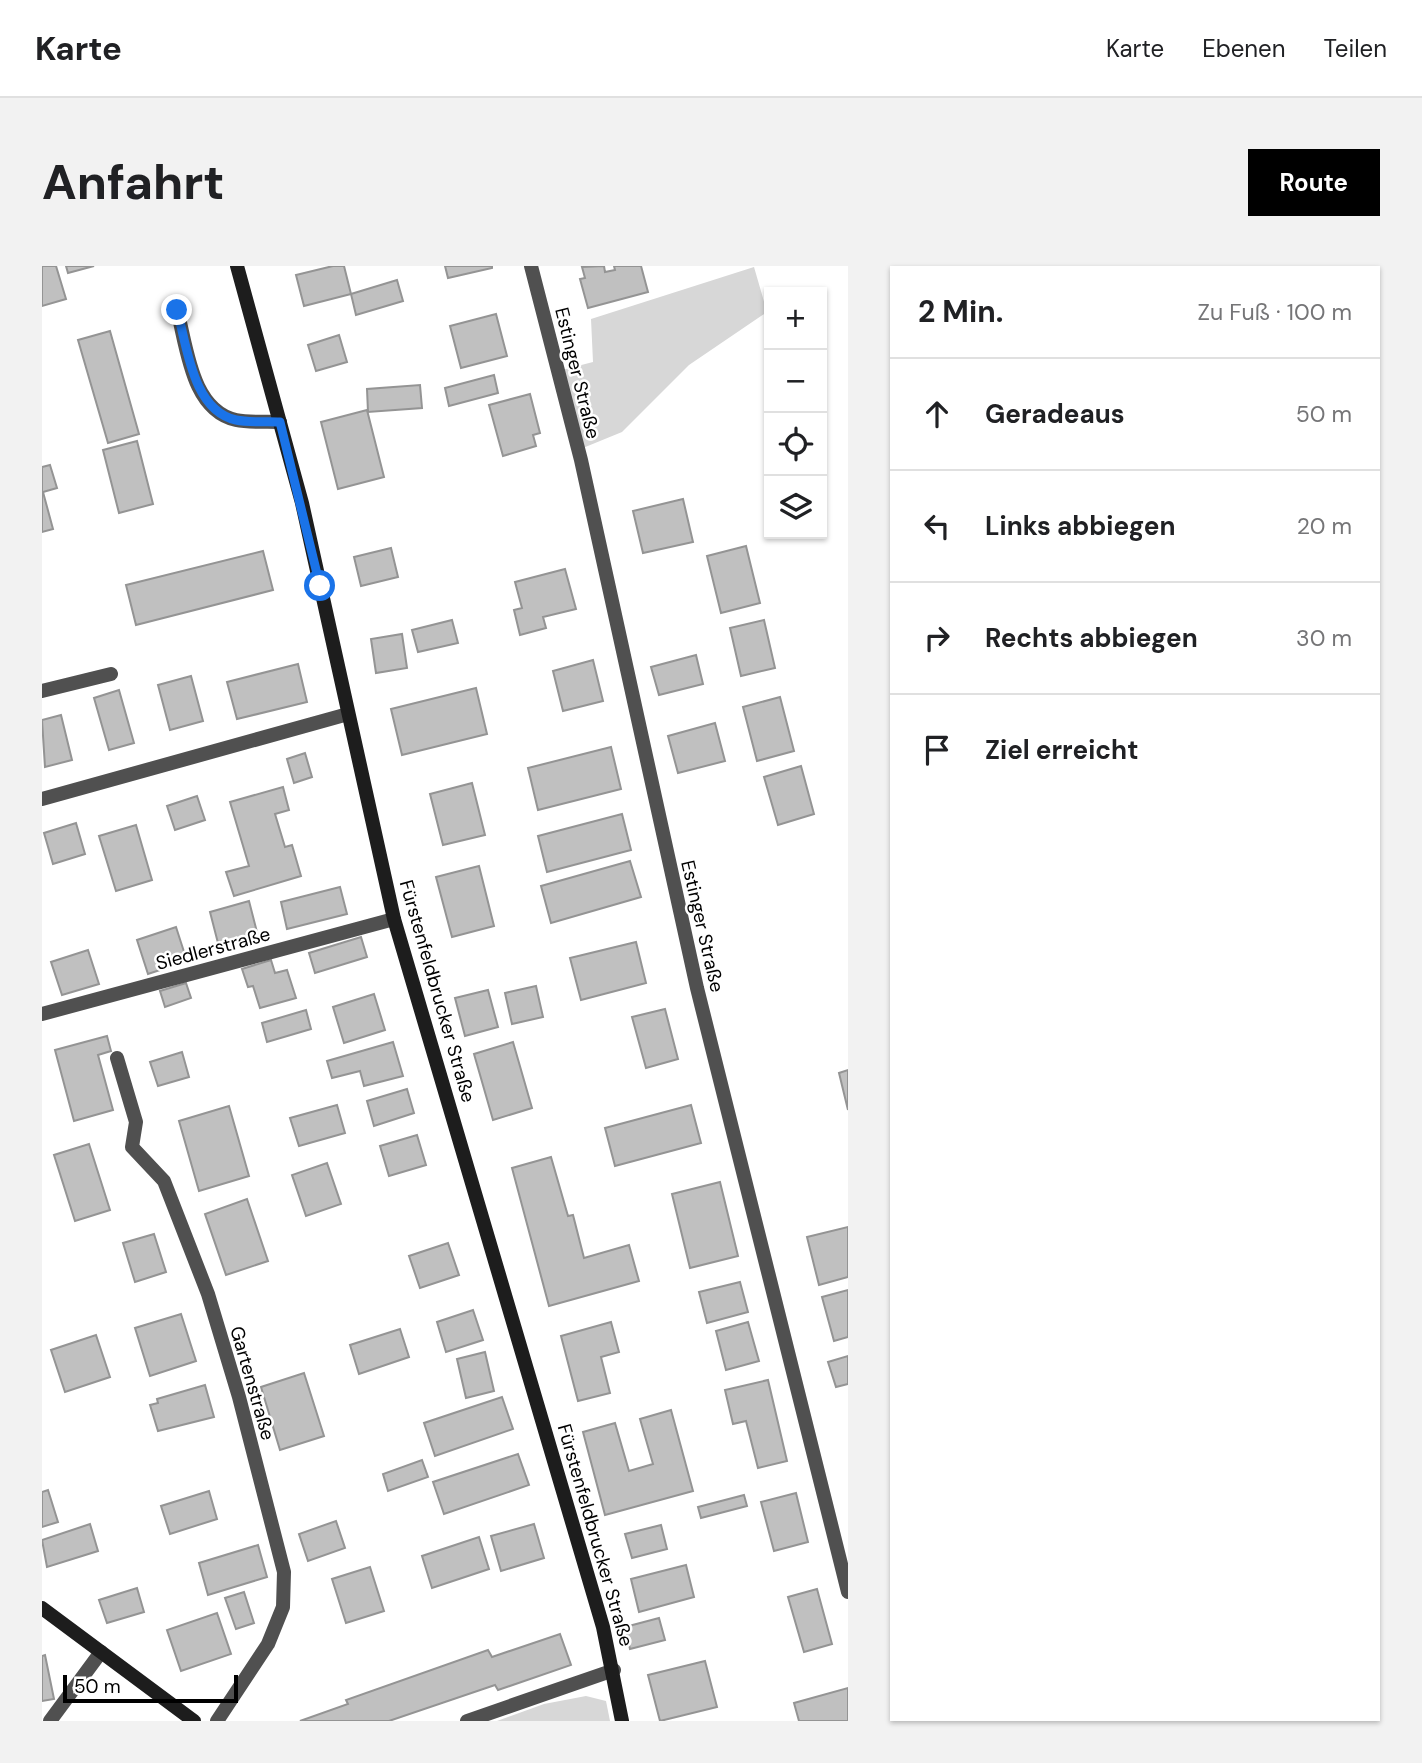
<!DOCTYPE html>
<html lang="de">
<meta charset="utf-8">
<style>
:root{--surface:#fff;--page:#f2f2f2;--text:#202124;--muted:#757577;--line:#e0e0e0;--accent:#000}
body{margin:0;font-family:"DM Sans",sans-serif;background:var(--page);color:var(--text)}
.controls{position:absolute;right:21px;top:21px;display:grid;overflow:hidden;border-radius:0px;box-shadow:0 2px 5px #0004}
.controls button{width:63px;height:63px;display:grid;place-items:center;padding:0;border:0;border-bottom:2px solid var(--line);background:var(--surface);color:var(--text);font:35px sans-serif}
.scale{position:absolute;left:21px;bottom:18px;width:175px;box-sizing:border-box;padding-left:7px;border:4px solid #000;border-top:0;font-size:19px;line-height:24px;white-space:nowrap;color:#000;-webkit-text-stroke:5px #fff;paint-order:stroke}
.stop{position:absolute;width:21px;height:21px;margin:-16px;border:5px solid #1a73e8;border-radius:50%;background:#fff}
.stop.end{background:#1a73e8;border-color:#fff;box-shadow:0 2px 7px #0008}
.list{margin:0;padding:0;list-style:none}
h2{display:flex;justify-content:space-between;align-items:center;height:91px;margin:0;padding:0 28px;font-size:30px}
h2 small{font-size:23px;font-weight:400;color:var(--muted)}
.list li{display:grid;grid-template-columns:46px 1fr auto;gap:21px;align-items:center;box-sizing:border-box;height:112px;padding:0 28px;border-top:2px solid var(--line)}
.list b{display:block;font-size:26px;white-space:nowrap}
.list em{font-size:23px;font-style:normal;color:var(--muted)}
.icon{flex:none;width:38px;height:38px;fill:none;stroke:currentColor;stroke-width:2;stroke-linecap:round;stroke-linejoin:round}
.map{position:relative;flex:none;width:806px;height:1455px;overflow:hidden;border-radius:0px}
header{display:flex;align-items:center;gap:42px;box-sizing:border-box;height:98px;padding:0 35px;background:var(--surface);border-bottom:2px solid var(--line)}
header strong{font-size:33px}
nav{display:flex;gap:38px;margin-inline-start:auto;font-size:24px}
.intro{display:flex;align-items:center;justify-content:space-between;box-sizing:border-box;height:168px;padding:0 42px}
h1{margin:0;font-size:49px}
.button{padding:18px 32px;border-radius:0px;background:var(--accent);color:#fff;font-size:24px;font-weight:700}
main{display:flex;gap:42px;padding:0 42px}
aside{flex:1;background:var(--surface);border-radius:0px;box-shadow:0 2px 5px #0004}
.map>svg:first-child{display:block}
</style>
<header>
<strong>Karte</strong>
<nav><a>Karte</a><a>Ebenen</a><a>Teilen</a></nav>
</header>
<div class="intro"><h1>Anfahrt</h1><a class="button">Route</a></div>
<main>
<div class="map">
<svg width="806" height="1455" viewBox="0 0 806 1455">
<rect width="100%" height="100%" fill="#fff"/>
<!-- green -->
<g fill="#d7d7d7">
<path d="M712 1 725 46 647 99 580 166 536 184 516 105 551 96 549 53Z"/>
<path d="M544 1430 564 1435 568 1455H455L502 1438Z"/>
</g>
<!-- building -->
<g fill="#c0c0c0" stroke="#949494" stroke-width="2">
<path d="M0 0H14L24 33 0 40Z"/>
<path d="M24 0H52L26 7Z"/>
<path d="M291 0H302L309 28 262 40 254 9Z"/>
<path d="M403 0H450V2L406 12Z"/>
<path d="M562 0 563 6 573 4 572 0H599L606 26 546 42 538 13 543 12 540 1Z"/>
<path d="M355 14 361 35 314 49 309 28Z"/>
<path d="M454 48 465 90 419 102 408 60Z"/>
<path d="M68 65 97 168 66 177 36 74Z"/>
<path d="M297 69 305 96 274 105 266 79Z"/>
<path d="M452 109 456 127 407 140 403 122Z"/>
<path d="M378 119 380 142 326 146 325 123Z"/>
<path d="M488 128 498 167 491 169 494 180 461 190 447 139Z"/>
<path d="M325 144 342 211 296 223 279 156Z"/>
<path d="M95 175 111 238 77 247 61 184Z"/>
<path d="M8 199 15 222 1 226 11 263 0 266V201Z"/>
<path d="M641 233 651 276 601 287 591 245Z"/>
<path d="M704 280 718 337 679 347 665 290Z"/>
<path d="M349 282 356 311 319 320 312 291Z"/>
<path d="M221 285 231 324 94 359 84 319Z"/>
<path d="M523 303 534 343 501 351 504 362 478 369 472 344 480 342 473 316Z"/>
<path d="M410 354 416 377 376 386 370 364Z"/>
<path d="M722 354 733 402 699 410 688 362Z"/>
<path d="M360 368 365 402 334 407 329 373Z"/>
<path d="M654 389 661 418 617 429 609 401Z"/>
<path d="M551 394 561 435 521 445 511 405Z"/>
<path d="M256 398 265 436 195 453 185 416Z"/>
<path d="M149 410 161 455 128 464 116 419Z"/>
<path d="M434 422 445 468 360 489 349 443Z"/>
<path d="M77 424 92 477 67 484 52 432Z"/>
<path d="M738 431 752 485 715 495 701 441Z"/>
<path d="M19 449 30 494 3 501 0 454Z"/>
<path d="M673 457 683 495 636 507 626 470Z"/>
<path d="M569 481 579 523 496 544 486 502Z"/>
<path d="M263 487 270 511 252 517 245 493Z"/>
<path d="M759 500 772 548 736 559 722 511Z"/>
<path d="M430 517 443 569 401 579 388 528Z"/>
<path d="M241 521 247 544 233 548 243 581 250 579 259 610 192 630 184 606 207 600 188 536Z"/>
<path d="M155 530 163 554 133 564 125 540Z"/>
<path d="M580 548 589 584 505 606 496 570Z"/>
<path d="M34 557 43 588 11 598 2 567Z"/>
<path d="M94 559 110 614 74 625 57 570Z"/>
<path d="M588 595 599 631 509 657 499 620Z"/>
<path d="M437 600 452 660 410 671 394 611Z"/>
<path d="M298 621 305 648 245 663 239 636Z"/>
<path d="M207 635 216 670 177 681 168 646Z"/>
<path d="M134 661 145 695 106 708 95 674Z"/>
<path d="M319 671 325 691 273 707 267 687Z"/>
<path d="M594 676 604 717 539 734 528 692Z"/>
<path d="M46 684 57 718 20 729 9 696Z"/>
<path d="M229 694 233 707 245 704 254 732 218 742 211 720 206 721 200 703Z"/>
<path d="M144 717 149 732 123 741 118 725Z"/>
<path d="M494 720 501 751 470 758 463 727Z"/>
<path d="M446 724 456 761 423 770 413 732Z"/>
<path d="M332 728 343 764 302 777 291 741Z"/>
<path d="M623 743 636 793 604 802 590 751Z"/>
<path d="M264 744 269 763 225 776 220 757Z"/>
<path d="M65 770 69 785 56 789 71 844 32 855 13 784Z"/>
<path d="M351 776 361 810 322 820 318 805 290 812 285 795Z"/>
<path d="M471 776 490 842 451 854 432 788Z"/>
<path d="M140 786 147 811 116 820 108 796Z"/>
<path d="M806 804V844L797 807Z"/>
<path d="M365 823 372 847 332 860 325 835Z"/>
<path d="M295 839 303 867 257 880 248 852Z"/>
<path d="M649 839 659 877 573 900 563 862Z"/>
<path d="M187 840 207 910 157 925 137 855Z"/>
<path d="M375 869 384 899 347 910 338 880Z"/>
<path d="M47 878 68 944 33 955 12 889Z"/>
<path d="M509 891 526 950 531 949 542 992 587 979 597 1015 507 1040 470 902Z"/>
<path d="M285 897 299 938 264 950 250 909Z"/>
<path d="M678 916 696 990 648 1002 630 928Z"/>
<path d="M205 933 226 995 184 1009 163 948Z"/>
<path d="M806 961V1011L777 1019 765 971Z"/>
<path d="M112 968 124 1006 93 1016 81 977Z"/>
<path d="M406 977 417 1009 378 1022 367 990Z"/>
<path d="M698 1016 706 1046 665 1057 657 1026Z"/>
<path d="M806 1024V1071L792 1075 780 1031Z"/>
<path d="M431 1044 441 1074 404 1086 395 1056Z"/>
<path d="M139 1048 154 1095 108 1110 93 1062Z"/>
<path d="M569 1056 577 1086 559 1091 568 1127 536 1135 519 1070Z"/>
<path d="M706 1056 717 1095 684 1104 674 1065Z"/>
<path d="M358 1063 367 1091 317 1108 308 1079Z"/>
<path d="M54 1069 68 1111 23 1126 9 1084Z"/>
<path d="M443 1086 452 1125 424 1132 415 1093Z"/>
<path d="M806 1090V1118L794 1121 786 1096Z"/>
<path d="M262 1107 282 1170 238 1184 219 1121Z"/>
<path d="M726 1114 745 1195 716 1202 704 1155 691 1158 683 1124Z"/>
<path d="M163 1119 172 1151 116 1165 108 1139 116 1137 115 1133Z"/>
<path d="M460 1131 471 1163 393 1190 382 1157Z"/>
<path d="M629 1144 651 1225 563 1249 541 1166 573 1157 587 1205 611 1198 598 1153Z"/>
<path d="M476 1188 487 1219 402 1248 391 1216Z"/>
<path d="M380 1194 386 1211 346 1225 341 1208Z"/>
<path d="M6 1224 16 1256 0 1261V1226Z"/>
<path d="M167 1225 175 1253 128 1268 119 1240Z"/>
<path d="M754 1227 766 1276 732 1285 719 1236Z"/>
<path d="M702 1229 705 1240 659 1252 656 1241Z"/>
<path d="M294 1255 303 1282 266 1295 257 1268Z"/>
<path d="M48 1258 56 1285 5 1301 0 1274Z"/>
<path d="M492 1258 502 1292 459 1305 449 1270Z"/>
<path d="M619 1259 625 1283 590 1292 583 1268Z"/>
<path d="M437 1271 447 1303 390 1322 380 1290Z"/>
<path d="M216 1279 225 1311 166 1329 157 1297Z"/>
<path d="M644 1299 652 1331 597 1346 589 1313Z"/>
<path d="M328 1301 342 1345 304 1357 290 1313Z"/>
<path d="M95 1322 102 1346 65 1357 57 1334Z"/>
<path d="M775 1323 790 1378 762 1386 746 1331Z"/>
<path d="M202 1326 212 1357 194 1363 183 1332Z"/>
<path d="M175 1347 189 1388 139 1405 125 1364Z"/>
<path d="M617 1352 623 1374 588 1383 583 1361Z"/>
<path d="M518 1368 529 1399 456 1424 453 1419 347 1455H258L306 1438 304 1434 446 1384 450 1391Z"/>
<path d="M3 1389 12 1433 0 1435V1390Z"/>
<path d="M663 1395 675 1441 618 1455 606 1409Z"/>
<path d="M806 1422V1455H757L752 1437Z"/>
</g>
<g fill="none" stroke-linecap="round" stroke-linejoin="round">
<!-- service -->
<g stroke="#505050" stroke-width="14">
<path d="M135 44C145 80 149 144 194 154 208 157 224 155 238 156"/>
<path d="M0 425 69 408"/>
<path d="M0 748 352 653"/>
<path d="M8 1455 59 1386"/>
</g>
<!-- minor -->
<g stroke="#505050" stroke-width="14">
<path d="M489 0 539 194 655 722 806 1326"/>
<path d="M0 533 306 448"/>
<path d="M75 792 94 856 90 881 122 915 166 1028 197 1131 242 1306 241 1341 226 1378 175 1455"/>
<path d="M425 1455 572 1404"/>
</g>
<!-- secondary -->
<g stroke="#1d1d1d" stroke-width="14">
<path d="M195 0 260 237 352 653 561 1361 580 1455"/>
<path d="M0 1342 152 1455"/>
</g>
</g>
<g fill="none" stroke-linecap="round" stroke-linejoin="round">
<!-- route -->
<path stroke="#1a73e8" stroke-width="9" d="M135 44C145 79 150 144 194 154 208 157 224 155 238 156L278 320"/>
</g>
<g text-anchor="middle" stroke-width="5" stroke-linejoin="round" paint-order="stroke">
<!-- street labels -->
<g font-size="19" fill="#000" stroke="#fff">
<text transform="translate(536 107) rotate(76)" y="7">Estinger Straße</text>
<text transform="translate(661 660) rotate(77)" y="7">Estinger Straße</text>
<text transform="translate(171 682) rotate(-15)" y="7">Siedlerstraße</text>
<text transform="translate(396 725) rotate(74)" y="7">Fürstenfeldbrucker Straße</text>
<text transform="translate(211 1117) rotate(74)" y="7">Gartenstraße</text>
<text transform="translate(554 1269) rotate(74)" y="7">Fürstenfeldbrucker Straße</text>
</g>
</g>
</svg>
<div class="controls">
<button>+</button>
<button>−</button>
<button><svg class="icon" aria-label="locate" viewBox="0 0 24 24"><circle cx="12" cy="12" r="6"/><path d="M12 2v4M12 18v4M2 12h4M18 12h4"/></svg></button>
<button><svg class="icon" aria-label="layers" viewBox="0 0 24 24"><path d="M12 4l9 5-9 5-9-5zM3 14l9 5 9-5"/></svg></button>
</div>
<div class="scale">50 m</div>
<div class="stop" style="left:278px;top:320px"></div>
<div class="stop end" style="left:135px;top:44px"></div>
</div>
<aside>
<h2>2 Min.<small>Zu Fuß · 100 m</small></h2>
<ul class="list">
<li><svg class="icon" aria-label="ahead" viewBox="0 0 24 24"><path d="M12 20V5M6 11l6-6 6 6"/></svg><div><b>Geradeaus</b></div><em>50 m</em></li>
<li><svg class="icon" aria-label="left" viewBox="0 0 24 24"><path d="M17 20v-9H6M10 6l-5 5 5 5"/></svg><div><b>Links abbiegen</b></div><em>20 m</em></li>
<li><svg class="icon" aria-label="right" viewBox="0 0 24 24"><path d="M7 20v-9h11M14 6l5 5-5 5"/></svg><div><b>Rechts abbiegen</b></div><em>30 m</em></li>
<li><svg class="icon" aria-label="arrive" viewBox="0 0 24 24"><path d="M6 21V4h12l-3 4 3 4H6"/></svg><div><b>Ziel erreicht</b></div></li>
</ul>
</aside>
</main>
